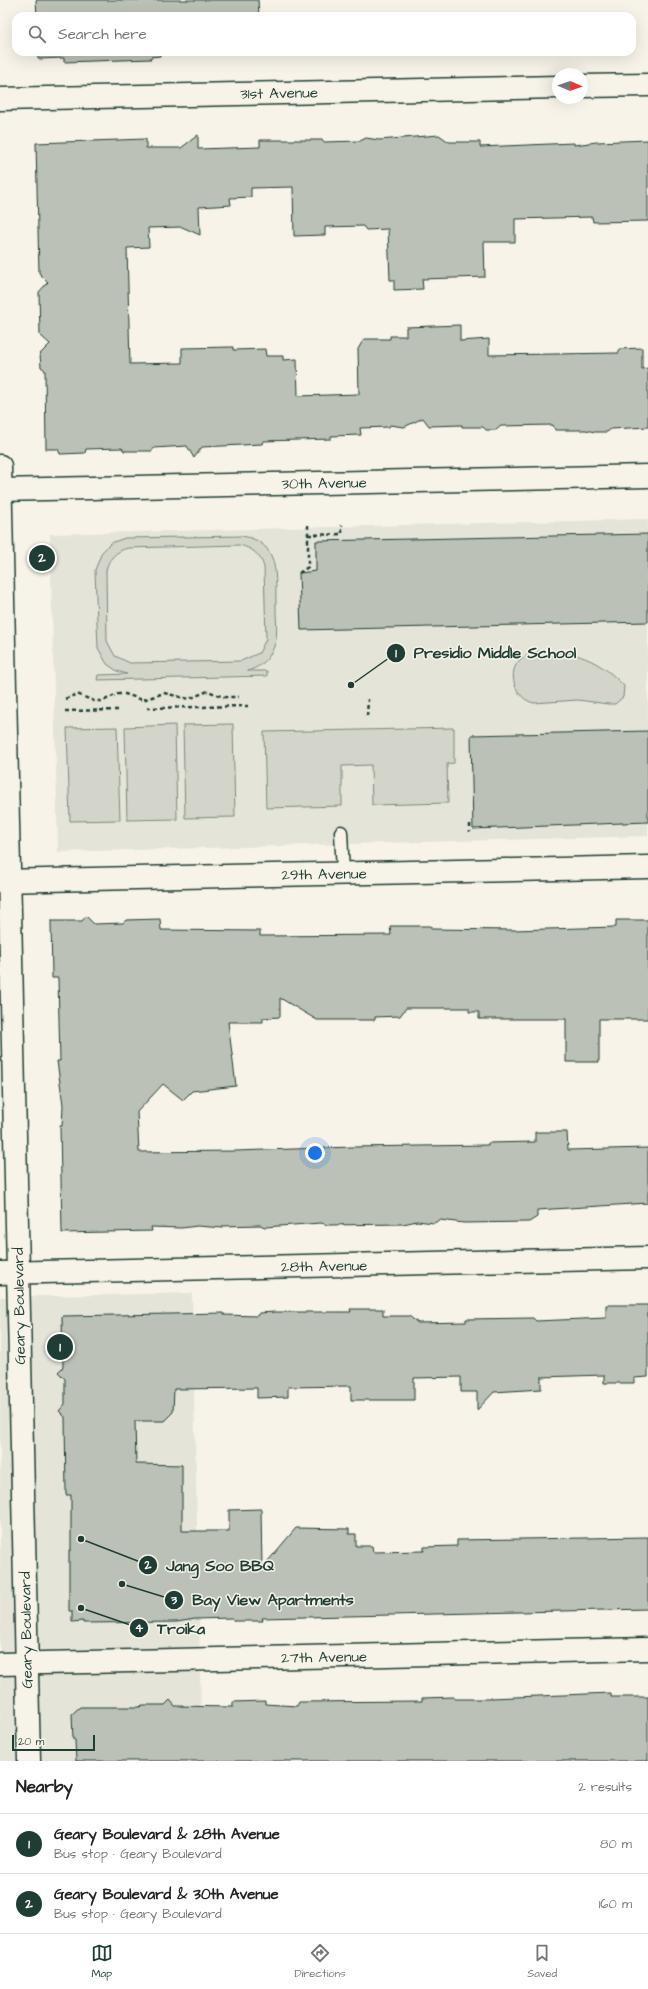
<!DOCTYPE html>
<meta charset="utf-8">
<style>
:root{--surface:#fff;--page:#f2f2f2;--text:#222;--muted:#767676;--line:#e0e0e0;--accent:#1f3d34}
body{margin:0;font-family:"Architects Daughter",sans-serif;background:var(--page);color:var(--text)}
.compass{position:absolute;left:552px;top:68px;width:36px;height:36px;border-radius:50%;background:var(--surface);box-shadow:0 4px 16px #0002;rotate:92deg}
.scale{position:absolute;left:12px;bottom:10px;width:83px;box-sizing:border-box;padding-left:4px;border:2px solid #1f3d34;border-top:0;font-size:11px;line-height:14px;white-space:nowrap;color:#1f3d34;-webkit-text-stroke:3px #f7f3e8;paint-order:stroke}
.you{position:absolute;left:315px;top:1153px;width:14px;height:14px;margin:-10px;border:3px solid #fff;border-radius:50%;background:#1a73e8;box-shadow:0 0 0 6px #1a73e833}
.badge{display:grid;place-items:center;width:26px;height:26px;border-radius:50%;background:var(--accent);color:#fff;font-size:13px;font-weight:700}
.pin{position:absolute;translate:-50% -50%;border:2px solid #fff;box-shadow:0 1px 4px #0006}
.list{margin:0;padding:0;list-style:none}
h2{display:flex;justify-content:space-between;align-items:center;height:52px;margin:0;padding:0 16px;font-size:17px}
h2 small{font-size:13px;font-weight:400;color:var(--muted)}
.list li{display:grid;grid-template-columns:26px 1fr auto;gap:12px;align-items:center;box-sizing:border-box;height:60px;padding:0 16px;border-top:1px solid var(--line)}
.list b{display:block;font-size:15px;white-space:nowrap}
.list p{margin:0;font-size:13px;white-space:nowrap;color:var(--muted)}
.list em{font-size:13px;font-style:normal;color:var(--muted)}
.icon{flex:none;width:22px;height:22px;fill:none;stroke:currentColor;stroke-width:2;stroke-linecap:round;stroke-linejoin:round}
.map{position:relative;flex:none;width:648px;height:1761px;overflow:hidden}
.search{position:absolute;background:var(--surface);box-shadow:0 4px 16px #0002;left:12px;right:12px;top:12px;height:44px;display:flex;align-items:center;gap:10px;box-sizing:border-box;padding:0 14px;border-radius:12px;color:var(--muted);font-size:15px}
.sheet{height:172px;background:var(--surface)}
nav{display:flex;justify-content:space-around;align-items:center;box-sizing:border-box;height:56px;border-top:1px solid var(--line);background:var(--surface);font-size:11px;color:var(--muted)}
nav a{display:grid;justify-items:center;gap:2px}
nav .on{color:var(--accent)}
.map>svg:first-child{display:block}
</style>
<div class="map">
<svg width="648" height="1761" viewBox="0 0 648 1761">
<rect width="100%" height="100%" fill="#f7f3e8"/>
<filter id="ink" filterUnits="userSpaceOnUse"><feTurbulence type="fractalNoise" baseFrequency=".025" numOctaves="2"/><feDisplacementMap in="SourceGraphic" scale="8" xChannelSelector="R" yChannelSelector="G"/><feConvolveMatrix kernelMatrix="1 2 1 2 8 2 1 2 1" color-interpolation-filters="sRGB"/></filter>
<g filter="url(#ink)">
<!-- built -->
<g fill="#e5e4d9">
<path d="M648 519V836L58 852 50 534Z"/>
<path d="M192 1293 202 1761H0V1297Z"/>
</g>
<!-- green -->
<g fill="#d3d5ca" stroke="#79897f" fill-rule="evenodd">
<path d="M242 536C282 542 275 578 276 609 276 623 279 639 272 651 267 662 258 668 247 671H267V676L97 680 98 675 127 674 117 671 107 664 98 648 95 570 102 552 111 543 125 538ZM239 545C252 548 260 554 264 567L266 639 259 653 241 661 130 663 115 656 107 641 106 571C108 559 116 551 128 548Z"/>
<path d="M539 651C574 650 600 660 624 686L623 697 615 704H608L578 700 534 703C515 699 505 671 522 658 526 655 534 653 539 651Z"/>
<path d="M233 724 235 817 185 818 183 725Z"/>
<path d="M175 725 177 819 127 820 125 727Z"/>
<path d="M117 727 120 820 70 821 67 728Z"/>
<path d="M454 728V763L447 764 448 803 372 805 371 765 342 766V806L266 808 264 732Z"/>
</g>
<!-- building -->
<g fill="#bbc1b6" stroke="#1f3d34">
<path d="M36 0H258L259 16H37Z"/>
<path d="M38 52H177L160 53V56L151 57V59L64 62V58L38 59Z"/>
<path d="M198 135V149L260 147V140H323V142L360 141 366 138 379 140 439 135 449 142H480V147L574 143V145L597 142 648 140V221L593 222 592 217 515 219V242H484L485 277 422 279 423 289 394 290V280H390L388 229 366 230 363 226 325 227V235L294 236 293 187 251 188V197L230 198 231 205 199 207 200 235 182 227 148 228 149 247 127 248 130 364 182 363V348L233 347V350L265 349 266 356H283V360L297 359 298 396 359 394 358 349 364 339H390V336H406V327L460 325V341L489 339V355L619 353V349L642 348V369L648 368V427L611 429 607 432H595L586 430H555L553 425 501 426 496 430H486L483 427H462V425L429 426 423 418 404 427 390 425 389 427 360 428 361 435 331 436V439L263 441 262 444 202 447 194 458 187 446 154 448 152 451H124L122 448 86 449 85 453 60 454 58 449H46L45 370 41 367 40 354 50 344 40 335 39 292 48 282 39 273 36 143 146 139V148H181Z"/>
<path d="M648 534V622L301 630 299 573 316 571V541Z"/>
<path d="M648 731V822L473 829 471 735Z"/>
<path d="M86 916 94 924 123 923 126 920 160 919 161 930 260 931V936L391 935 390 926H431V929L513 930 616 927V920H648V1019H599V1062H566V1019H479V1012H469V1008H406L400 1016 375 1017V1020H317L280 998V1017L263 1018V1022H228L236 1086 192 1091 183 1100 163 1084 137 1112 139 1152 236 1151 352 1147 488 1145V1143L535 1142V1132H567L568 1150 648 1148V1203L537 1210V1217L529 1222 464 1223 440 1220 434 1223 417 1221 403 1224 328 1225 321 1223 265 1227 260 1225 222 1226 223 1228 197 1226 182 1228 151 1227 152 1231 62 1233 60 1126H62L63 1105 57 1061H60L58 978H52L51 921H82Z"/>
<path d="M606 1305H648V1377L634 1378V1383H604V1375L541 1377V1389L494 1392 477 1410V1392H461V1377L414 1378V1400H351V1386L288 1387V1397L257 1398V1388L174 1389 173 1412 164 1421H135L136 1464 182 1465V1531H229V1510L261 1509 262 1568 296 1528 349 1529V1534H356V1546H372L373 1552 424 1551V1547L457 1546V1540L648 1537V1609L262 1618 263 1621H234L232 1618 195 1619 177 1622 83 1623V1621L72 1622V1611H69V1550H71V1495H66L65 1417 59 1411 65 1404V1379L58 1372 63 1367 62 1316 224 1313V1315L257 1316 259 1313 275 1312H351L350 1309H383V1316H409L418 1323 466 1322V1319L533 1318 536 1321 606 1318Z"/>
<path d="M611 1693V1697H648V1761H76L75 1740 73 1739 72 1714 80 1707H140L142 1705H165L170 1700 175 1706 233 1707V1702L265 1701V1704L297 1706 299 1702 422 1701V1698L454 1697V1699H490L491 1698Z"/>
</g>
<g fill="none" stroke-linecap="round" stroke-linejoin="round">
<!-- service casing -->
<g stroke="#1f3d34" stroke-width="15">
<path id="service" d="M341 832 343 873"/>
</g>
<!-- minor casing -->
<g stroke="#1f3d34" stroke-width="25">
<g id="minor">
<path d="M582 86 648 85"/>
<path d="M0 99 558 87"/>
<path d="M0 490 648 476"/>
<path d="M0 881 648 867"/>
<path d="M0 1273 648 1258"/>
<path d="M0 1664 648 1649"/>
</g>
</g>
<!-- primary casing -->
<g stroke="#1f3d34" stroke-width="25">
<path id="primary" d="M0 466 29 1761"/>
</g>
<!-- path -->
<g stroke="#1f3d34" stroke-width="2.5" stroke-dasharray="4 3" stroke-linecap="butt">
<path d="M308 535 342 534V525"/>
<path d="M299 573 308 567V525"/>
<path d="M65 699 77 694 94 701H103L117 694H125L143 700 164 693 189 699 208 691 223 697H239"/>
<path d="M147 708 248 706"/>
<path d="M65 711 119 710"/>
<path d="M367 716 368 699"/>
<path d="M470 824V832"/>
</g>
<!-- service -->
<use href="#service" stroke="#f7f3e8" stroke-width="12"/>
<!-- minor -->
<use href="#minor" stroke="#f7f3e8" stroke-width="22"/>
<!-- primary -->
<use href="#primary" stroke="#f7f3e8" stroke-width="22"/>
</g>
</g>
<g text-anchor="middle" stroke-width="3" stroke-linejoin="round" paint-order="stroke">
<!-- street labels -->
<g font-size="15" fill="#1f3d34" stroke="#f7f3e8">
<text transform="translate(279 93) rotate(-1)" y="5">31st Avenue</text>
<text transform="translate(324 483) rotate(-1)" y="5">30th Avenue</text>
<text transform="translate(324 874) rotate(-1)" y="5">29th Avenue</text>
<text transform="translate(324 1266) rotate(-1)" y="5">28th Avenue</text>
<text transform="translate(19 1306) rotate(-91)" y="5">Geary Boulevard</text>
<text transform="translate(26 1630) rotate(-91)" y="5">Geary Boulevard</text>
<text transform="translate(324 1657) rotate(-1)" y="5">27th Avenue</text>
</g>
</g>
<!-- callouts -->
<path fill="none" stroke="#1f3d34" stroke-width="1.5" d="M351 685L396 653M81 1539L148 1565M122 1584L174 1600M81 1608L139 1628"/>
<g fill="#1f3d34" stroke="#f7f3e8" stroke-width="1.5">
<circle cx="351" cy="685" r="4"/>
<circle cx="81" cy="1539" r="4"/>
<circle cx="122" cy="1584" r="4"/>
<circle cx="81" cy="1608" r="4"/>
<circle cx="396" cy="653" r="10"/>
<circle cx="148" cy="1565" r="10"/>
<circle cx="174" cy="1600" r="10"/>
<circle cx="139" cy="1628" r="10"/>
</g>
<g font-size="12" text-anchor="middle" font-weight="bold" fill="#fff">
<text x="396" y="657">1</text>
<text x="148" y="1569">2</text>
<text x="174" y="1604">3</text>
<text x="139" y="1632">4</text>
</g>
<g font-size="16" text-anchor="middle" font-weight="bold" fill="#1f3d34" stroke="#f7f3e8" stroke-width="3" stroke-linejoin="round" paint-order="stroke">
<text x="495" y="658">Presidio Middle School</text>
<text x="220" y="1571">Jang Soo BBQ</text>
<text x="273" y="1605">Bay View Apartments</text>
<text x="181" y="1634">Troika</text>
</g>
</svg>
<svg class="compass" viewBox="-18 -18 36 36"><path d="M0-13l5 13h-10z" fill="#e53935"/><path d="M0 13l5-13h-10z" fill="#767676"/></svg>
<div class="scale">20 m</div>
<div class="you"></div>
<div class="pin badge" style="left:60px;top:1347px">1</div>
<div class="pin badge" style="left:42px;top:558px">2</div>
<div class="search"><svg class="icon" aria-label="search" viewBox="0 0 24 24"><circle cx="10" cy="10" r="6"/><path d="M15 15l6 6"/></svg>Search here</div>
</div>
<section class="sheet">
<h2>Nearby<small>2 results</small></h2>
<ul class="list">
<li><span class="badge">1</span><div><b>Geary Boulevard &amp; 28th Avenue</b><p>Bus stop · Geary Boulevard</p></div><em>80 m</em></li>
<li><span class="badge">2</span><div><b>Geary Boulevard &amp; 30th Avenue</b><p>Bus stop · Geary Boulevard</p></div><em>160 m</em></li>
</ul>
</section>
<nav>
<a class="on"><svg class="icon" aria-label="map" viewBox="0 0 24 24"><path d="M3 6l6-2 6 2 6-2v14l-6 2-6-2-6 2zM9 4v14M15 6v14"/></svg>Map</a>
<a><svg class="icon" aria-label="directions" viewBox="0 0 24 24"><path d="M12 3l9 9-9 9-9-9zM9 14v-3h6M13 9l2 2-2 2"/></svg>Directions</a>
<a><svg class="icon" aria-label="saved" viewBox="0 0 24 24"><path d="M7 4h10v16l-5-4-5 4z"/></svg>Saved</a>
</nav>
